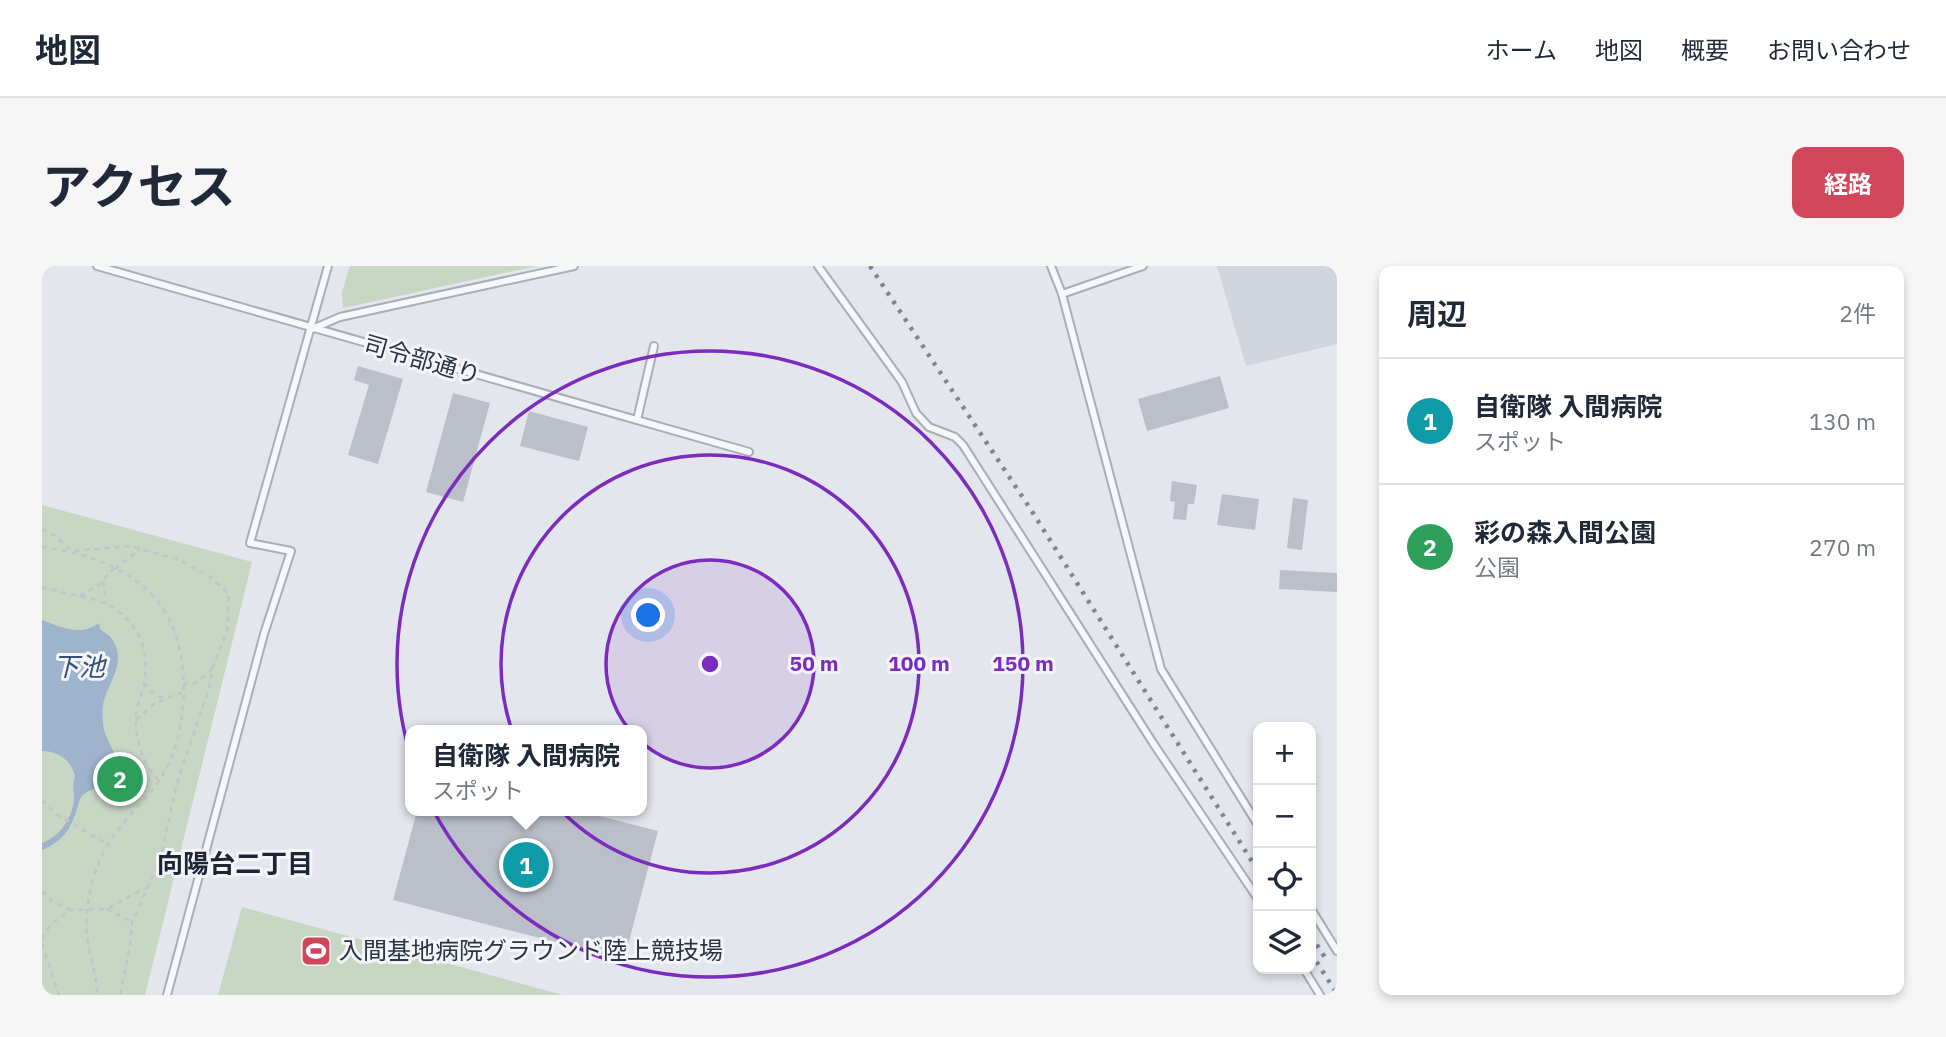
<!DOCTYPE html>
<html lang="ja">
<meta charset="utf-8">
<style>
:root{--surface:#fff;--page:#f6f6f7;--text:#1f2937;--muted:#747a83;--line:#e0e1e3;--accent:#d2465b}
body{margin:0;font-family:"IBM Plex Sans","Noto Sans JP",sans-serif;background:var(--page);color:var(--text)}
.controls{position:absolute;right:21px;bottom:21px;display:grid;overflow:hidden;border-radius:14px;box-shadow:0 4px 10px #0003}
.controls button{width:63px;height:63px;display:grid;place-items:center;padding:0;border:0;border-bottom:2px solid var(--line);background:var(--surface);color:var(--text);font:35px sans-serif}
.you{position:absolute;left:607px;top:350px;width:24px;height:24px;margin:-18px;border:5px solid #fff;border-radius:50%;background:#1a73e8;box-shadow:0 0 0 10px #1a73e833}
.badge{display:grid;place-items:center;width:46px;height:46px;border-radius:50%;background:var(--accent);color:#fff;font-size:23px;font-weight:700}
.pin{position:absolute;translate:-50% -50%;border:4px solid #fff;box-shadow:0 2px 7px #0006}
.popup{position:absolute;left:363px;top:459px;width:242px;height:91px;box-sizing:border-box;display:grid;place-content:center;border-radius:14px;background:var(--surface);filter:drop-shadow(0 2px 5px #0005);font-size:23px;white-space:nowrap;color:var(--muted)}
.popup b{font-size:26px;color:var(--text)}
.popup::after{content:'';position:absolute;left:50%;top:100%;margin-left:-14px;border:14px solid transparent;border-top-color:var(--surface)}
.list{margin:0;padding:0;list-style:none}
h2{display:flex;justify-content:space-between;align-items:center;height:91px;margin:0;padding:0 28px;font-size:30px}
h2 small{font-size:23px;font-weight:400;color:var(--muted)}
.list li{display:grid;grid-template-columns:46px 1fr auto;gap:21px;align-items:center;box-sizing:border-box;height:126px;padding:0 28px;border-top:2px solid var(--line)}
.list b{display:block;font-size:26px;white-space:nowrap}
.list p{margin:0;font-size:23px;white-space:nowrap;color:var(--muted)}
.list em{font-size:23px;font-style:normal;color:var(--muted)}
.icon{flex:none;width:38px;height:38px;fill:none;stroke:currentColor;stroke-width:2;stroke-linecap:round;stroke-linejoin:round}
.map{position:relative;flex:none;width:1295px;height:729px;overflow:hidden;border-radius:14px}
header{display:flex;align-items:center;gap:42px;box-sizing:border-box;height:98px;padding:0 35px;background:var(--surface);border-bottom:2px solid var(--line)}
header strong{font-size:33px}
nav{display:flex;gap:38px;margin-inline-start:auto;font-size:24px}
.intro{display:flex;align-items:center;justify-content:space-between;box-sizing:border-box;height:168px;padding:0 42px}
h1{margin:0;font-size:49px}
.button{padding:18px 32px;border-radius:14px;background:var(--accent);color:#fff;font-size:24px;font-weight:700}
main{display:flex;gap:42px;padding:0 42px}
aside{flex:1;background:var(--surface);border-radius:14px;box-shadow:0 4px 10px #0003}
.map>svg:first-child{display:block}
</style>
<header>
<strong>地図</strong>
<nav><a>ホーム</a><a>地図</a><a>概要</a><a>お問い合わせ</a></nav>
</header>
<div class="intro"><h1>アクセス</h1><a class="button">経路</a></div>
<main>
<div class="map">
<svg width="1295" height="729" viewBox="0 0 1295 729">
<rect width="100%" height="100%" fill="#e3e6ec"/>
<!-- built -->
<path fill="#d1d5de" d="M1175 0H1295V78L1204 100Z"/>
<!-- green -->
<g fill="#c8d6c4">
<path d="M308 0H495L301 42 300 26Z"/>
<path d="M0 239 210 296 103 729H0Z"/>
<path d="M200 641 521 729H176Z"/>
</g>
<!-- water -->
<path fill="#9eb4cc" d="M0 354C19 361 39 371 57 357L58 363C62 367 67 368 70 373 87 396 63 421 61 440 60 445 61 452 61 457 62 474 76 487 76 502H82C77 526 56 517 42 528 37 532 37 537 35 543 29 563 20 576 0 584V577C18 570 30 553 32 533 32 525 30 518 33 510 29 494 16 485 0 485Z"/>
<!-- building -->
<g fill="#babfc9">
<path d="M316 100 361 113 336 198 306 189 327 119 312 114Z"/>
<path d="M1178 110 1187 142 1105 165 1096 133Z"/>
<path d="M411 127 448 137 421 236 384 226Z"/>
<path d="M487 145 546 161 537 195 478 180Z"/>
<path d="M1130 215 1155 219 1152 238H1146L1144 254 1131 253 1133 236 1128 235Z"/>
<path d="M1180 228 1217 233 1213 264 1175 259Z"/>
<path d="M1251 232 1266 234 1260 284 1245 282Z"/>
<path d="M1238 304 1295 307V326L1237 323Z"/>
<path d="M375 545H538L616 565 582 694 351 634Z"/>
</g>
<g fill="none" stroke-linecap="round" stroke-linejoin="round">
<!-- service casing -->
<g stroke="#a8adb6" stroke-width="10">
<g id="service">
<path d="M55 0 707 186"/>
<path d="M776 0 860 116 874 147 887 161 913 171 921 179 1111 477 1216 633"/>
<path d="M1009 0 1020 28 1119 403 1216 559"/>
<path d="M1020 28 1101 0"/>
<path d="M270 63 298 51 532 0"/>
<path d="M595 154 612 80"/>
<path d="M1269 643 1295 685"/>
<path d="M1262 703 1278 729"/>
<path d="M125 729 222 368 249 285 208 277 286 0"/>
</g>
</g>
<!-- path -->
<g stroke="#c1c4cb" stroke-width="2.5" stroke-dasharray="5 5" stroke-linecap="butt">
<path d="M0 263 13 270 30 285 88 280 135 293 167 310 187 328 185 365 170 403 168 419 135 517 118 594 90 656 88 678 78 729"/>
<path d="M0 281C41 285 96 305 120 341 148 381 147 451 128 495 111 534 70 558 56 599 46 626 41 654 47 682 50 698 55 712 55 729"/>
<path d="M73 303 98 283"/>
<path d="M61 315 64 338"/>
<path d="M0 321C22 328 47 329 68 340 97 356 108 385 102 418 101 428 94 439 94 449 93 473 100 496 116 514"/>
<path d="M38 330 58 318 72 302"/>
<path d="M102 417 115 431H128L141 426"/>
<path d="M141 418 154 417 170 403"/>
<path d="M94 454 112 438 125 432"/>
<path d="M0 534 14 548 65 578"/>
<path d="M0 625 10 635 28 644"/>
<path d="M65 643 90 656"/>
<path d="M0 673 8 659 28 644 65 643 103 622"/>
<path d="M0 678 17 729"/>
</g>
<!-- service -->
<use href="#service" stroke="#f6f7fa" stroke-width="6"/>
<!-- rail -->
<g stroke="#7c8696" stroke-width="4.5" stroke-dasharray="3.5 7" stroke-linecap="butt">
<path d="M828 0 991 247 1216 605"/>
<path d="M1269 670 1284 693"/>
<path d="M1269 687 1295 728"/>
</g>
</g>
<!-- distance rings -->
<circle cx="668" cy="398" r="104" fill="#7b2cbf" fill-opacity=".12"/>
<g fill="none" stroke="#7b2cbf" stroke-width="3.5">
<circle cx="668" cy="398" r="104"/>
<circle cx="668" cy="398" r="209"/>
<circle cx="668" cy="398" r="313"/>
</g>
<!-- icons -->
<defs>
<g id="stadium-square" transform="scale(1.575)"><rect x="-9" y="-9" width="18" height="18" rx="4" fill="#d2465b" stroke="#f3f5f9"/><path d="M0-5a6.5 5 0 1 0 0 10a6.5 5 0 1 0 0-10ZM-3.5-1.8h7v3.6h-7Z" fill="#fff"/></g>
</defs>
<g fill-rule="evenodd">
<use href="#stadium-square" x="274" y="685"/>
</g>
<g text-anchor="middle" stroke-width="6" stroke-linejoin="round" paint-order="stroke">
<!-- street labels -->
<g font-size="24" fill="#2a3444" stroke="#f3f5f9">
<text transform="translate(380 94) rotate(16)" y="8">司令部通り</text>
</g>
<!-- poi labels -->
<g font-size="24" fill="#2a3444" stroke="#f3f5f9" text-anchor="start">
<text x="297" y="693">入間基地病院グラウンド陸上競技場</text>
</g>
<!-- water labels -->
<g font-size="26" font-style="italic" fill="#33527a" stroke="#f3f5f9">
<text x="37" y="410">下池</text>
</g>
<!-- neighbourhood labels -->
<g font-size="26" font-weight="bold" fill="#1c2535" stroke="#f3f5f9">
<text x="193" y="607">向陽台二丁目</text>
</g>
</g>
<circle cx="668" cy="398" r="10" fill="#7b2cbf" stroke="#f3f5f9" stroke-width="3.5"/>
<g font-size="21" text-anchor="middle" font-weight="bold" fill="#7b2cbf" stroke="#f3f5f9" stroke-width="6" stroke-linejoin="round" paint-order="stroke">
<text x="772" y="405">50 m</text>
<text x="877" y="405">100 m</text>
<text x="981" y="405">150 m</text>
</g>
</svg>
<div class="controls">
<button>+</button>
<button>−</button>
<button><svg class="icon" aria-label="locate" viewBox="0 0 24 24"><circle cx="12" cy="12" r="6"/><path d="M12 2v4M12 18v4M2 12h4M18 12h4"/></svg></button>
<button><svg class="icon" aria-label="layers" viewBox="0 0 24 24"><path d="M12 4l9 5-9 5-9-5zM3 14l9 5 9-5"/></svg></button>
</div>
<div class="you"></div>
<div class="pin badge" style="left:484px;top:599px;background:#0f9aa8">1</div>
<div class="popup"><b>自衛隊 入間病院</b>スポット</div>
<div class="pin badge" style="left:78px;top:513px;background:#2e9e5b">2</div>
</div>
<aside>
<h2>周辺<small>2件</small></h2>
<ul class="list">
<li><span class="badge" style="background:#0f9aa8">1</span><div><b>自衛隊 入間病院</b><p>スポット</p></div><em>130 m</em></li>
<li><span class="badge" style="background:#2e9e5b">2</span><div><b>彩の森入間公園</b><p>公園</p></div><em>270 m</em></li>
</ul>
</aside>
</main>
